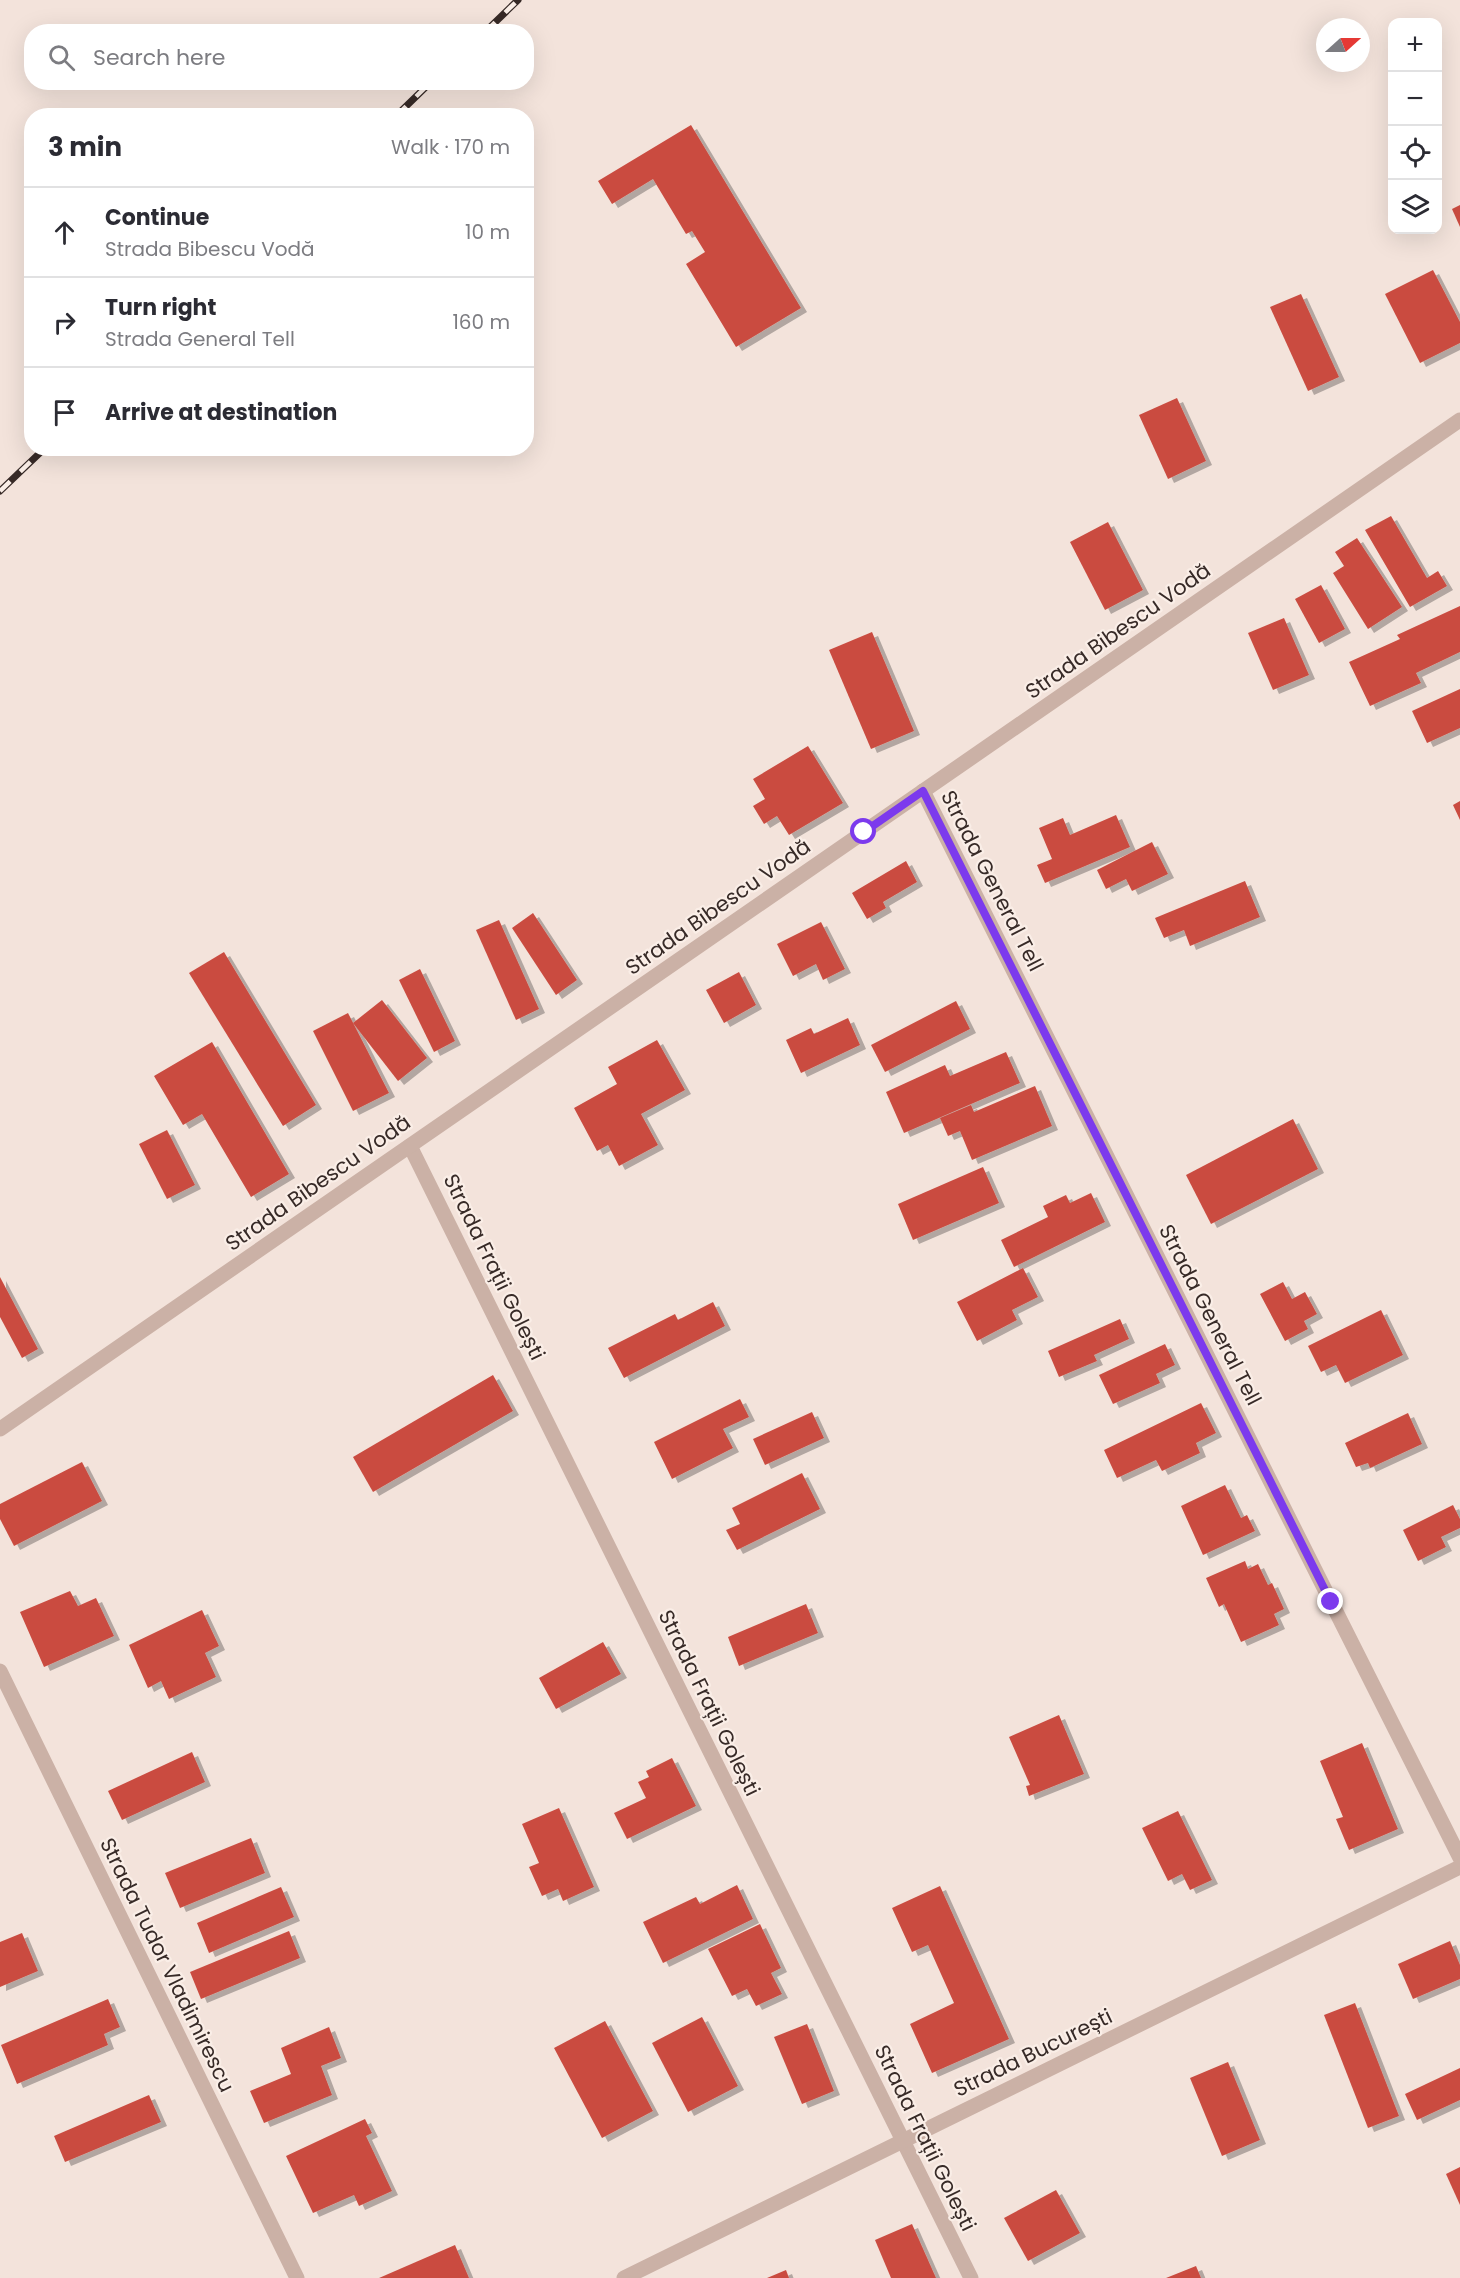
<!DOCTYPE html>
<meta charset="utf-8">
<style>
:root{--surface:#fff;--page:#f2f2f3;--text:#2b2b33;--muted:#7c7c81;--line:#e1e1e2}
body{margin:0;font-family:Poppins,sans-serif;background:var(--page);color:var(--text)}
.controls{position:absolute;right:18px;top:18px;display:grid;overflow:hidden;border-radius:12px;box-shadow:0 6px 24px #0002}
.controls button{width:54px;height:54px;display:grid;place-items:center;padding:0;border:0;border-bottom:2px solid var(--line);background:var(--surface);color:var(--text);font:30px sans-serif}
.compass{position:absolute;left:1316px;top:18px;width:54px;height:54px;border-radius:50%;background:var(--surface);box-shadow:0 6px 24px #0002;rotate:69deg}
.stop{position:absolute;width:18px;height:18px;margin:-14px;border:4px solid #7c3aed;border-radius:50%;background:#fff}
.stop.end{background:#7c3aed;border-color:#fff;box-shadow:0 2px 6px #0008}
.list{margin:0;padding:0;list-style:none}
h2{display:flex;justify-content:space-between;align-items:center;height:78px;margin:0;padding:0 24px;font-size:26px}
h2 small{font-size:20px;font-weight:400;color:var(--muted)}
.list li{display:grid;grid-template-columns:39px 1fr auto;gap:18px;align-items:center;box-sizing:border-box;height:90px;padding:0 24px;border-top:2px solid var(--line)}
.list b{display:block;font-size:22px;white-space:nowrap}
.list p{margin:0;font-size:20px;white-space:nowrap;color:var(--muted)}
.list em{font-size:20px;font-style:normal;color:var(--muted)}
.icon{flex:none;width:33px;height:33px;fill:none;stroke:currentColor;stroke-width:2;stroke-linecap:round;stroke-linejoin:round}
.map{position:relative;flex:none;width:1460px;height:2278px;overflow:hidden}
.search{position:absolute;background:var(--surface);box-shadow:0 6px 24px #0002;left:24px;top:24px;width:510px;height:66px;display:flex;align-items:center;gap:15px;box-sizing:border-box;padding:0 21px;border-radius:24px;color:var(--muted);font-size:22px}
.panel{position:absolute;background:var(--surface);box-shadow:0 6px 24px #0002;left:24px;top:108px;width:510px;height:348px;border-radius:24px}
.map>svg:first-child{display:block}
</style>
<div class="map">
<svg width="1460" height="2278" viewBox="0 0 1460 2278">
<defs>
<filter id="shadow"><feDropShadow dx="6" dy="4" stdDeviation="0" flood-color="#0004"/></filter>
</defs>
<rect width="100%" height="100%" fill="#f3e3db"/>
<!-- building -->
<g fill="#ca4c41" filter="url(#shadow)">
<path d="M691 125 801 308 736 347 686 264 705 252 692 231 686 234 653 179 612 204 598 181Z"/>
<path d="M1460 205V227L1452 209Z"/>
<path d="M1433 270 1460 322V343L1420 363 1385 294Z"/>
<path d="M1301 294 1339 377 1308 391 1270 307Z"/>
<path d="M1177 398 1206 461 1168 479 1139 415Z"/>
<path d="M1391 516 1427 578 1438 571 1447 586 1410 607 1365 530Z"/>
<path d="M1108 522 1143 590 1105 610 1070 542Z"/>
<path d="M1357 538 1402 607 1368 629 1333 573 1344 566 1335 552Z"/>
<path d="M1321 585 1345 629 1319 643 1295 599Z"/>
<path d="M1460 606V652L1416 673 1421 683 1370 706 1349 662 1400 639 1397 635Z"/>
<path d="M1284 618 1309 675 1273 690 1248 633Z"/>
<path d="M872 632 914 731 871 749 829 650Z"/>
<path d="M1460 689V728L1427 743 1412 711Z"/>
<path d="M808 746 843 803 789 835 777 816 764 824 753 806 765 799 753 779Z"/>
<path d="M1460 801V820L1453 805Z"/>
<path d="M1116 815 1130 847 1045 883 1037 865 1052 859 1039 828 1063 818 1070 835Z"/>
<path d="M1152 842 1168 874 1132 891 1126 879 1106 889 1097 870Z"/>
<path d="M906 861 917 882 883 902 886 908 867 919 852 893Z"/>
<path d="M1245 881 1260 917 1190 946 1184 930 1164 938 1155 918Z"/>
<path d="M533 913 577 980 556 995 512 928Z"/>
<path d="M499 920 539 1009 516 1020 476 930Z"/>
<path d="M821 922 845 969 823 980 816 964 793 976 777 944Z"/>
<path d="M224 952 316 1105 283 1126 189 973Z"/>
<path d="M420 969 455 1041 434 1052 399 980Z"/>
<path d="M739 972 756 1005 724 1023 706 990Z"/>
<path d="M382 1000 427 1058 398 1081 353 1023Z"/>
<path d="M956 1001 970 1029 885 1072 871 1045Z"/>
<path d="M348 1013 389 1093 353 1111 313 1031Z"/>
<path d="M848 1018 860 1045 801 1073 786 1040 811 1028 814 1034Z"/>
<path d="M657 1040 685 1090 641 1114 658 1145 619 1166 608 1145 597 1151 574 1108 617 1084 608 1067Z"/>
<path d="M212 1042 289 1174 251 1197 202 1114 183 1125 154 1076Z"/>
<path d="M1006 1052 1020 1083 904 1133 886 1092 945 1065 950 1076Z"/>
<path d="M1035 1086 1052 1126 972 1160 960 1131 948 1136 940 1118 971 1105 974 1112Z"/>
<path d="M1293 1119 1318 1169 1211 1224 1186 1175Z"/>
<path d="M167 1130 195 1185 167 1199 139 1144Z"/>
<path d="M983 1167 999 1203 913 1240 898 1204Z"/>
<path d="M1091 1193 1105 1222 1014 1267 1001 1240 1048 1217 1043 1206 1066 1195 1070 1203Z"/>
<path d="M1023 1268 1038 1297 1012 1310 1017 1320 977 1341 957 1302Z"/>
<path d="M0 1277 38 1349 22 1358 0 1317Z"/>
<path d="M1283 1282 1292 1299 1305 1292 1317 1314 1304 1321 1308 1329 1285 1341 1260 1294Z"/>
<path d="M713 1302 725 1326 624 1378 608 1348 675 1314 678 1320Z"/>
<path d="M1381 1310 1403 1355 1345 1383 1336 1365 1321 1372 1308 1346Z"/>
<path d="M1120 1319 1129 1339 1094 1355 1097 1361 1059 1377 1048 1351Z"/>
<path d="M1165 1344 1175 1365 1156 1374 1160 1383 1113 1404 1099 1375Z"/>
<path d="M493 1375 513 1411 373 1492 353 1457Z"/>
<path d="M740 1399 749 1417 723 1429 733 1448 672 1479 654 1442Z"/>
<path d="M1201 1403 1216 1433 1196 1443 1200 1453 1162 1471 1156 1460 1117 1478 1104 1450Z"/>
<path d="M812 1412 824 1438 765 1465 753 1439Z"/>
<path d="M1408 1413 1422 1444 1370 1468 1368 1463 1356 1467 1345 1443Z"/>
<path d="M82 1462 102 1501 14 1546 0 1519V1504Z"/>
<path d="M802 1473 820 1509 737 1550 726 1530 740 1524 732 1508Z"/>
<path d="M1225 1485 1241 1518 1247 1515 1255 1531 1203 1555 1181 1506Z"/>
<path d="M1453 1505 1460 1519V1528L1441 1537 1446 1547 1418 1561 1403 1530Z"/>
<path d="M1245 1561 1248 1569 1258 1564 1268 1585 1272 1583 1284 1609 1274 1614 1279 1625 1241 1642 1224 1604 1219 1607 1206 1578Z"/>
<path d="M70 1591 78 1606 96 1598 114 1636 44 1667 20 1612Z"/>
<path d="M806 1604 818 1633 739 1666 728 1637Z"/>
<path d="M202 1610 219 1646 205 1653 216 1677 169 1699 161 1681 148 1688 129 1645Z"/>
<path d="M603 1642 621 1674 556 1709 539 1678Z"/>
<path d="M1059 1715 1084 1774 1029 1796 1026 1786 1030 1785 1009 1737Z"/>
<path d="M1362 1743 1398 1829 1349 1850 1336 1819 1343 1817 1320 1761Z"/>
<path d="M192 1752 205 1782 122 1820 108 1791Z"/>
<path d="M672 1758 696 1806 627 1839 614 1813 646 1798 638 1782 649 1777 646 1771Z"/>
<path d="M559 1808 594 1887 563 1901 558 1889 542 1896 529 1867 539 1863 522 1824Z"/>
<path d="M1178 1811 1212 1880 1190 1890 1182 1874 1168 1881 1142 1828Z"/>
<path d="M251 1838 265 1873 180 1908 165 1873Z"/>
<path d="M737 1885 753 1919 663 1963 643 1922 696 1897 700 1904Z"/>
<path d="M940 1886 1009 2039 932 2073 910 2024 954 2003 928 1945 912 1952 892 1908Z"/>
<path d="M281 1887 294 1917 209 1953 197 1923Z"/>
<path d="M760 1924 781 1968 771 1973 782 1994 756 2006 747 1989 732 1996 708 1949Z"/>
<path d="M289 1931 300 1958 201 1999 190 1972Z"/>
<path d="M22 1933 38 1971 0 1987V1942Z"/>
<path d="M1450 1941 1460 1965V1979L1413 1999 1398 1964Z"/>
<path d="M108 1999 120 2027 104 2034 108 2045 17 2084 1 2045Z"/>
<path d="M1355 2003 1399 2116 1368 2128 1324 2015Z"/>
<path d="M702 2017 738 2086 688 2112 652 2043Z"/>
<path d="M605 2021 653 2111 602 2138 554 2048Z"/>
<path d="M807 2024 834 2091 802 2104 774 2037Z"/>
<path d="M329 2027 341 2058 321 2066 332 2095 264 2123 250 2091 291 2074 281 2048Z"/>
<path d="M1228 2062 1260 2140 1222 2156 1190 2078Z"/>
<path d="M1460 2068V2100L1417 2120 1405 2094Z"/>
<path d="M149 2095 161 2122 65 2162 54 2136Z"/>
<path d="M365 2119 372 2133 366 2136 392 2191 359 2206 354 2195 313 2213 286 2156Z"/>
<path d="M1460 2167V2205L1446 2174Z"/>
<path d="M1056 2190 1080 2233 1028 2261 1004 2218Z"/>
<path d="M912 2224 936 2278H891L875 2240Z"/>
<path d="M455 2245 469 2278H379Z"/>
<path d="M1196 2266 1201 2278H1166Z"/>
<path d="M786 2270 789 2278H767Z"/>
</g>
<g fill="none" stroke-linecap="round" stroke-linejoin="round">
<!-- minor -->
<g stroke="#cbb1a6" stroke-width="15">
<path d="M923 791 1460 1858"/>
<path d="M410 1146 971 2278"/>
<path d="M0 1429 1460 420"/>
<path d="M0 1671 297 2278"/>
</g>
<!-- tertiary -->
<path stroke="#cbb1a6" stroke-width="15" d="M624 2278 1460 1867"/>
<!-- rail casing -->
<g stroke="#372a27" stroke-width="7">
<g id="rail">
<path d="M485 32 518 0"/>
<path d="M396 116 431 82"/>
<path d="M0 491 45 448"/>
</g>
</g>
<!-- rail -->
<use href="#rail" stroke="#faeee7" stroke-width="4.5" stroke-dasharray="14" stroke-linecap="butt"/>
</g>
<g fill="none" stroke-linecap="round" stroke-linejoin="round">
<!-- route -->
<path stroke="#7c3aed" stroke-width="8" d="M864 832 923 791 1331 1602"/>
</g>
<g text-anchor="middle" stroke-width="4.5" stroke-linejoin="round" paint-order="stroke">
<!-- street labels -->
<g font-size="21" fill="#372a27" stroke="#faeee7">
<text transform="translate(1118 631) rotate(-35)" y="7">Strada Bibescu Vodă</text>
<text transform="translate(992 881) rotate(63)" y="7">Strada General Tell</text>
<text transform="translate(718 907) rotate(-35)" y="7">Strada Bibescu Vodă</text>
<text transform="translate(318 1183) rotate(-35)" y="7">Strada Bibescu Vodă</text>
<text transform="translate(494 1267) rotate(64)" y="7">Strada Frații Golești</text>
<text transform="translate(1210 1315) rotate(63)" y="7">Strada General Tell</text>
<text transform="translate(709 1703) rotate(64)" y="7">Strada Frații Golești</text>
<text transform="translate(167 1965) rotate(64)" y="7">Strada Tudor Vladimirescu</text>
<text transform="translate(1033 2053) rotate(-26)" y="7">Strada București</text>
<text transform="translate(925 2138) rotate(64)" y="7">Strada Frații Golești</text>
</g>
</g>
</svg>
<div class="controls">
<button>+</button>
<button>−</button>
<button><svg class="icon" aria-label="locate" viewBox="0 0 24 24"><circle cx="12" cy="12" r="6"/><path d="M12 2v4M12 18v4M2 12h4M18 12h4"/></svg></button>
<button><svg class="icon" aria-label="layers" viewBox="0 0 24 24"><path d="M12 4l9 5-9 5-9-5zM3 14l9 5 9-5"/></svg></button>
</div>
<svg class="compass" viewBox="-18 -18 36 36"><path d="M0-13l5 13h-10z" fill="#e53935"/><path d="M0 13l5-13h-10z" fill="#7c7c81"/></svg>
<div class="stop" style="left:864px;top:832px"></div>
<div class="stop end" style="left:1331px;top:1602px"></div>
<div class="search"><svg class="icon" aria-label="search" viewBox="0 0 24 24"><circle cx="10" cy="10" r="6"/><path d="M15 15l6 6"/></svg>Search here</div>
<section class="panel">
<h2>3 min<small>Walk · 170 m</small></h2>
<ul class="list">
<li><svg class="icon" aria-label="ahead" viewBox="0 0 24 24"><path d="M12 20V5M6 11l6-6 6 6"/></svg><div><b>Continue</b><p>Strada Bibescu Vodă</p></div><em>10 m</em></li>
<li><svg class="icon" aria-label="right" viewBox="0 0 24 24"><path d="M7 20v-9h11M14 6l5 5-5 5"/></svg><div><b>Turn right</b><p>Strada General Tell</p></div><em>160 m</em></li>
<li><svg class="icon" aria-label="arrive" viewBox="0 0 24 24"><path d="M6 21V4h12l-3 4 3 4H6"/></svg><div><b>Arrive at destination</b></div></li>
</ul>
</section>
</div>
